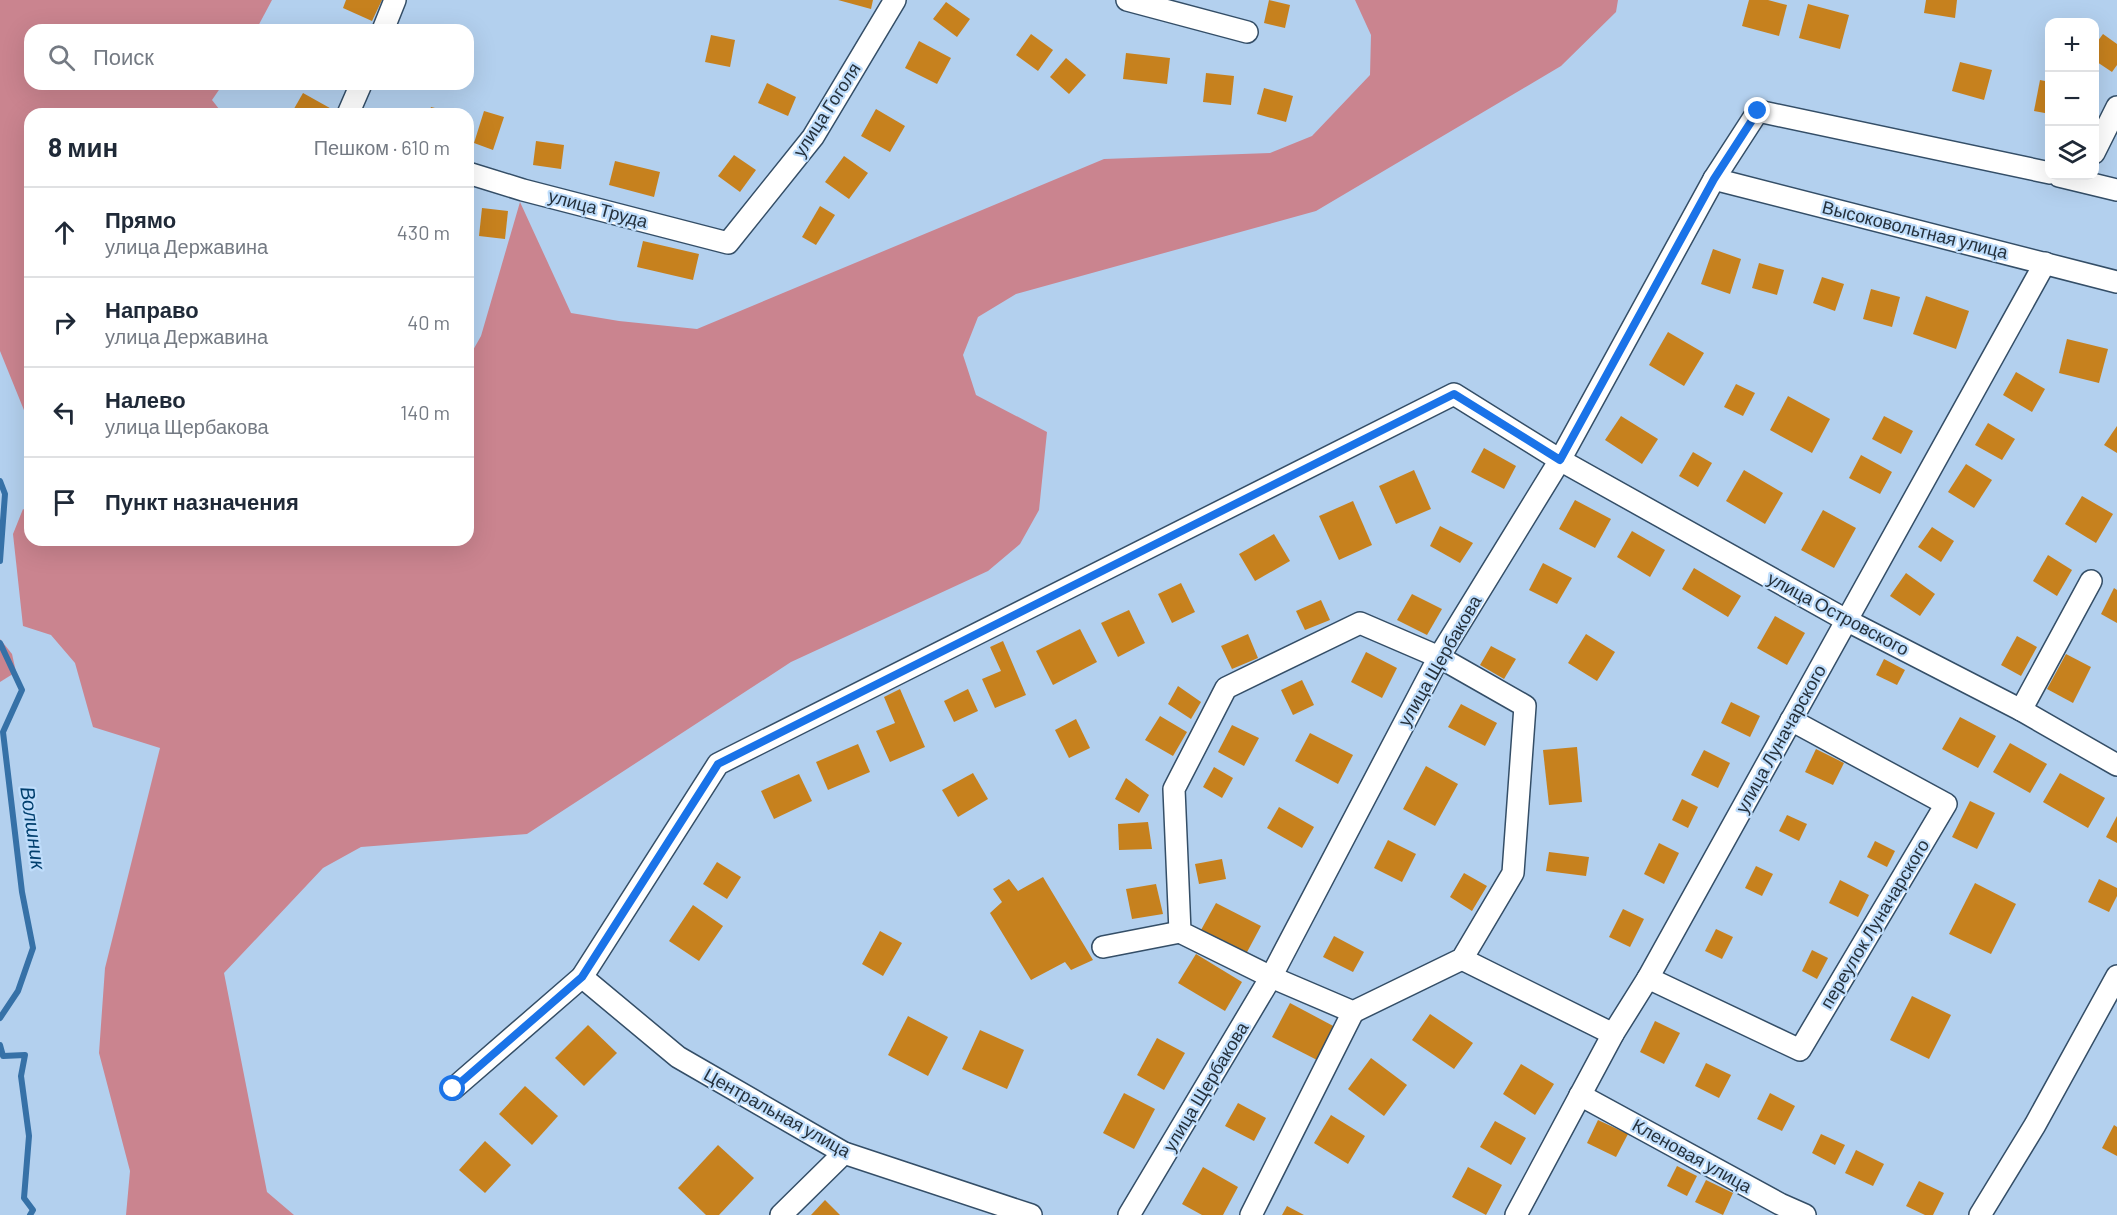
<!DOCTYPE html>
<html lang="ru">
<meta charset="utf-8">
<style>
:root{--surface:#fff;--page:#f6f6f7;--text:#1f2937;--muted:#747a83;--line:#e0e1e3}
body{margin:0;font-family:Barlow,sans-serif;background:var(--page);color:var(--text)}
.controls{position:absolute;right:18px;top:18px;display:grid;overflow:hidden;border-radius:12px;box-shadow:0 6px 24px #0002}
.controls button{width:54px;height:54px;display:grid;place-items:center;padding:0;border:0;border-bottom:2px solid var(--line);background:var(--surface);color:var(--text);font:30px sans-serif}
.stop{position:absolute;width:18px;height:18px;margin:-14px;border:4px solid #1a73e8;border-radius:50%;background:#fff}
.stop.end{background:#1a73e8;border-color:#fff;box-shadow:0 2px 6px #0008}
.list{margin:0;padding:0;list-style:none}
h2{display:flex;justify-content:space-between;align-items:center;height:78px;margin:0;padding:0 24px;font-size:26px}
h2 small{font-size:20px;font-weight:400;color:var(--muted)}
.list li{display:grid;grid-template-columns:39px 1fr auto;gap:18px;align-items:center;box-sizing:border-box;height:90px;padding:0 24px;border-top:2px solid var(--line)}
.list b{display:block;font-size:22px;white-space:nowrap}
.list p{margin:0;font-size:20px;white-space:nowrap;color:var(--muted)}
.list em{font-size:20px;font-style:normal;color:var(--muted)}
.icon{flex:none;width:33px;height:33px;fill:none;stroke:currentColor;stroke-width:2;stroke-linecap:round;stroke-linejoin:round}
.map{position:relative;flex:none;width:2117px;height:1215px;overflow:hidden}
.search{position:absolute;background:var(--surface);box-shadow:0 6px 24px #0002;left:24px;top:24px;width:450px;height:66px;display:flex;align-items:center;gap:15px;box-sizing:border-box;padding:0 21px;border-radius:18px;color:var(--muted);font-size:22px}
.panel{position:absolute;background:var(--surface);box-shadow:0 6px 24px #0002;left:24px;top:108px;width:450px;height:438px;border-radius:18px}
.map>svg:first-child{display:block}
</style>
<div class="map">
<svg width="2117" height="1215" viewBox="0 0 2117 1215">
<rect width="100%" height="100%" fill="#b3d0ee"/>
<!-- green -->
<g fill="#ca848f">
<path d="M0 0H272L256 30H30V84H223L212 100 223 114H30V425L0 351Z"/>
<path d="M1355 0H1618L1616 12 1561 66 1316 211 1016 294 978 317 963 355 976 395 1047 432 1039 510 1020 544 988 571 791 662 527 834 361 847 323 868 224 973 267 1192 294 1215H126L130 1171 99 1053 105 968 160 748 93 727 75 663 51 635 23 626 13 534 23 509 30 513V540H468V359L481 336 520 202 571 313 619 321 697 329 1104 159 1270 153 1312 136 1370 75 1371 35Z"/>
<path d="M0 639 12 654 16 672 0 682Z"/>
</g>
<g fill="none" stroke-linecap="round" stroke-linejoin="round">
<!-- stream -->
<g stroke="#3671a7" stroke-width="6">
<path d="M0 481 5 494 0 561"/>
<path d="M0 643 22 690 3 732 22 892 33 948 18 991 0 1018"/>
<path d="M0 1045 3 1056 25 1055 21 1076 29 1136 24 1198 33 1210 30 1215"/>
</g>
</g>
<!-- building -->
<g fill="#c6811e">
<path d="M346 0H382L372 21 343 8Z"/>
<path d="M838 0H873L871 9Z"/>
<path d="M1269 0 1290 5 1285 28 1264 23Z"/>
<path d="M1749 0H1768L1787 5 1779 36 1742 26Z"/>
<path d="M1926 0H1957L1955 18 1924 13Z"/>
<path d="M946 2 970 19 957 37 933 19Z"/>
<path d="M1808 4 1849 15 1840 49 1799 38Z"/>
<path d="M1031 34 1053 50 1038 71 1016 55Z"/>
<path d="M2103 34 2117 44V65L2112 72 2094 60V46Z"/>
<path d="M711 35 735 40 730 67 705 62Z"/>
<path d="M919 41 951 58 937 84 905 68Z"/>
<path d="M1126 53 1170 58 1167 84 1123 79Z"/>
<path d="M1066 58 1086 75 1069 94 1050 77Z"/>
<path d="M1960 62 1992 70 1984 100 1952 91Z"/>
<path d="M1206 73 1234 76 1231 105 1203 102Z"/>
<path d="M2040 80 2050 82V114L2034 111Z"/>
<path d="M767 83 796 97 788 116 758 103Z"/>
<path d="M1264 88 1293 96 1286 122 1257 114Z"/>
<path d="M303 93 337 112 336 114H291Z"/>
<path d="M431 107 455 113V114H429Z"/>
<path d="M876 109 905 126 890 152 861 136Z"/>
<path d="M484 111 504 117 493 150 474 143Z"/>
<path d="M536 141 564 145 561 169 533 165Z"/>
<path d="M734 155 756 170 740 192 718 176Z"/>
<path d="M844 156 868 173 849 199 825 182Z"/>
<path d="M615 161 660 172 654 197 609 185Z"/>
<path d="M820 206 835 215 816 245 802 237Z"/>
<path d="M482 208 508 211 505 239 479 236Z"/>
<path d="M643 241 699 254 693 280 637 267Z"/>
<path d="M1713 249 1741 259 1730 294 1701 284Z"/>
<path d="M1759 263 1784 270 1777 295 1752 288Z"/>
<path d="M1822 277 1844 284 1835 311 1813 303Z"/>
<path d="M1871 289 1900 297 1892 327 1863 319Z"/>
<path d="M1926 296 1969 311 1956 349 1913 334Z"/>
<path d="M1668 332 1704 353 1684 386 1649 365Z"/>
<path d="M2067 339 2108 349 2099 383 2059 373Z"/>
<path d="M2016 372 2045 389 2032 412 2003 395Z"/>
<path d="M1736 384 1755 393 1743 416 1724 407Z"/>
<path d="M1788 396 1830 419 1812 453 1770 430Z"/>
<path d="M1621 416 1658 439 1642 464 1605 440Z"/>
<path d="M1884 416 1913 431 1901 454 1872 439Z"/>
<path d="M1988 423 2015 439 2002 460 1975 445Z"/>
<path d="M2117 426V453L2104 445Z"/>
<path d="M1484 448 1516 466 1504 489 1471 472Z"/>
<path d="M1693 452 1712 463 1698 487 1679 476Z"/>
<path d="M1861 455 1892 472 1880 494 1849 478Z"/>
<path d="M1966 464 1992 480 1974 508 1948 492Z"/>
<path d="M1414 470 1431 509 1396 524 1379 486Z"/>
<path d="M1744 470 1783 493 1765 524 1726 501Z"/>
<path d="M2082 496 2113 514 2096 543 2065 524Z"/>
<path d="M1575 500 1611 519 1595 548 1559 529Z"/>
<path d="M1353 501 1372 545 1339 560 1319 516Z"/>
<path d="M1823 510 1856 528 1834 568 1801 550Z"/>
<path d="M1440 526 1473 543 1460 563 1430 546Z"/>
<path d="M1932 527 1954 541 1941 562 1918 547Z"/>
<path d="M1632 531 1665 550 1650 577 1617 557Z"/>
<path d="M1274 534 1290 561 1255 581 1239 554Z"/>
<path d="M2048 555 2072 570 2057 596 2033 581Z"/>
<path d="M1543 563 1572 578 1557 604 1529 590Z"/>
<path d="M1694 568 1741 596 1728 617 1682 589Z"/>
<path d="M1906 573 1935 594 1920 616 1890 596Z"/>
<path d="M1181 583 1195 612 1172 623 1158 594Z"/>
<path d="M2114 588 2117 590V623L2101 614Z"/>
<path d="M1412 594 1442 609 1427 635 1397 620Z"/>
<path d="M1321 600 1330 620 1305 630 1296 611Z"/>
<path d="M1129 610 1145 643 1118 657 1101 623Z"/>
<path d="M1775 616 1805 633 1787 665 1757 648Z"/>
<path d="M1080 629 1097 662 1053 685 1036 651Z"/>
<path d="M1248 634 1258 658 1232 669 1221 646Z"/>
<path d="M1586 634 1615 652 1597 681 1568 663Z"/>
<path d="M2017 636 2037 647 2021 676 2001 665Z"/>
<path d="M1003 641 1026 695 995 708 982 679 1001 671 990 647Z"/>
<path d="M1491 646 1516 659 1504 679 1480 665Z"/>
<path d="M1366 652 1397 668 1382 698 1351 682Z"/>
<path d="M2066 654 2091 667 2073 703 2047 689Z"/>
<path d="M1884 659 1905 670 1897 685 1876 675Z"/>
<path d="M1302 680 1314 705 1293 715 1281 690Z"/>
<path d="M1178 686 1201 702 1191 719 1168 704Z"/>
<path d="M900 689 925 747 890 762 876 731 895 723 884 697Z"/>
<path d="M968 689 978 711 954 722 944 701Z"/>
<path d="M1731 702 1760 716 1750 737 1721 723Z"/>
<path d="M1461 704 1497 723 1485 746 1448 727Z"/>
<path d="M1160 716 1187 732 1173 756 1145 740Z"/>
<path d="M1960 717 1996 736 1978 768 1942 749Z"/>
<path d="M1076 719 1090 748 1069 758 1055 730Z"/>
<path d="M1232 725 1259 738 1244 766 1218 752Z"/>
<path d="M1310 733 1353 755 1338 784 1295 761Z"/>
<path d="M2010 743 2047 764 2030 793 1993 772Z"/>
<path d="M858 744 870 772 828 790 816 762Z"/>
<path d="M1577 747 1582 802 1549 805 1543 750Z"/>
<path d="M1816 749 1844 763 1833 785 1805 772Z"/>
<path d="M1704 750 1730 763 1718 788 1691 775Z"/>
<path d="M1426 766 1458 784 1435 826 1403 809Z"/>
<path d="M1214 767 1233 778 1222 798 1203 787Z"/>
<path d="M973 773 988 799 958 817 942 790Z"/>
<path d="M2060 773 2105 798 2088 828 2043 802Z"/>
<path d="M799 774 812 801 774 819 761 791Z"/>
<path d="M1126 778 1149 795 1139 813 1115 799Z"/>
<path d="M1682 799 1698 807 1688 828 1672 820Z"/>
<path d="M1970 801 1995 813 1977 849 1952 837Z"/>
<path d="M1279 807 1314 827 1302 848 1267 828Z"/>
<path d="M1787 815 1807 824 1799 841 1779 831Z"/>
<path d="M2117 816V843L2106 837Z"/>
<path d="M1148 822 1152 849 1119 850 1118 824Z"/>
<path d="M1388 840 1416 854 1402 882 1374 868Z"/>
<path d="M1875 841 1895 851 1887 867 1867 857Z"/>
<path d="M1659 843 1679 853 1664 884 1644 874Z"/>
<path d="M1549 852 1589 857 1586 876 1546 871Z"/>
<path d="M1222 859 1226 879 1199 884 1195 864Z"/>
<path d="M717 862 741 877 727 899 703 884Z"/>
<path d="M1756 866 1773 874 1762 896 1745 888Z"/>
<path d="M1464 873 1487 886 1472 911 1450 897Z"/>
<path d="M1043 877 1093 960 1071 970 1065 962 1031 980 990 913 1002 902 993 889 1009 879 1018 891Z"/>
<path d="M2099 879 2117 888V896L2109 912 2088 902Z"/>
<path d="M1840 880 1869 895 1858 917 1829 903Z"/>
<path d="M1975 883 2016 904 1991 954 1949 934Z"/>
<path d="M1156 884 1163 914 1132 919 1126 889Z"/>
<path d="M1216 903 1261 926 1246 954 1201 930Z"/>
<path d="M693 905 723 926 699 961 669 941Z"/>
<path d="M1623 909 1644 919 1630 947 1609 937Z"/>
<path d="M1716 929 1733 937 1722 959 1705 951Z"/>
<path d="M880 931 902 943 883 976 862 964Z"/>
<path d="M1334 936 1364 952 1353 972 1323 957Z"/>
<path d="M1812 950 1828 958 1817 979 1802 971Z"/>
<path d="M1196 954 1242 982 1225 1011 1178 983Z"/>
<path d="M1912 996 1951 1015 1929 1059 1890 1040Z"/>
<path d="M1290 1003 1337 1028 1319 1061 1272 1037Z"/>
<path d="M1430 1014 1473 1043 1454 1069 1412 1040Z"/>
<path d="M908 1016 948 1037 928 1076 888 1055Z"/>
<path d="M1655 1021 1680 1033 1664 1064 1640 1052Z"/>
<path d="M588 1025 617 1053 584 1086 555 1058Z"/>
<path d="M980 1030 1024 1050 1007 1089 962 1069Z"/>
<path d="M1157 1038 1185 1053 1164 1090 1137 1075Z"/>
<path d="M1371 1058 1407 1085 1384 1116 1348 1089Z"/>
<path d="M1706 1063 1731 1075 1719 1098 1695 1086Z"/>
<path d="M1521 1064 1554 1084 1535 1115 1503 1094Z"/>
<path d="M525 1086 558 1116 532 1145 499 1114Z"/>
<path d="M1124 1093 1155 1109 1134 1149 1103 1133Z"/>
<path d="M1770 1093 1795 1106 1782 1131 1757 1119Z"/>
<path d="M1238 1103 1266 1118 1254 1141 1225 1126Z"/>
<path d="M1331 1115 1365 1136 1348 1164 1314 1143Z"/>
<path d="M1598 1120 1628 1134 1616 1157 1587 1143Z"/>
<path d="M1495 1121 1526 1138 1511 1165 1480 1147Z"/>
<path d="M2114 1125 2117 1127V1156L2102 1148Z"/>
<path d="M1821 1134 1845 1145 1835 1165 1812 1153Z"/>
<path d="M485 1141 511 1165 485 1193 459 1170Z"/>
<path d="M718 1145 754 1178 719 1215H706L678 1188Z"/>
<path d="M1856 1150 1884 1164 1873 1186 1845 1173Z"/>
<path d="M1677 1166 1697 1176 1687 1196 1667 1186Z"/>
<path d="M1203 1167 1238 1187 1223 1215H1202L1182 1204Z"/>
<path d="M1468 1167 1502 1185 1486 1215 1452 1197Z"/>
<path d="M1706 1180 1733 1193 1723 1215 1695 1202Z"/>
<path d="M1919 1181 1944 1193 1933 1215H1925L1906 1206Z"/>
<path d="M825 1200 840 1215H811Z"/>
<path d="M1287 1206 1304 1215H1282Z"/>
</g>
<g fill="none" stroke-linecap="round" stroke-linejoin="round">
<!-- minor casing -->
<g stroke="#344e67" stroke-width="24">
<g id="minor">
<path d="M1127 0 1247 32"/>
<path d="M383 30 395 0"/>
<path d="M348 114 361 84"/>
<path d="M2094 153 2117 107"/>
<path d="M468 173 523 190 728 243 813 137 895 0"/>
<path d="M2059 176 2117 190"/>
<path d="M1714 179 2117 282"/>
<path d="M1360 623 1439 657 1525 706 1513 873 1462 959 1353 1012 1271 977 1180 932 1174 789 1226 688Z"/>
<path d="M2021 710 2091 581"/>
<path d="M1103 947 1180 932"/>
<path d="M1462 959 1613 1034"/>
<path d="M582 977 678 1057 844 1153 1031 1215"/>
<path d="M1648 978 1800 1050 1946 804 1791 720"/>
<path d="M453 1089 582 977 718 764 1454 394 1560 460 1846 620 2021 710 2117 765"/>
<path d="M1580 1095 1780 1204 1805 1215"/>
<path d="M781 1215 844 1153"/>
<path d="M1129 1215 1271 977 1439 657 1560 460 1714 179 1758 111 2050 173"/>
<path d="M1251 1215 1353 1012"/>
<path d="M1516 1215 1613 1034 1648 978 2045 263"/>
<path d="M1980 1215 2035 1125 2117 976"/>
</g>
</g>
<!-- minor -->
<use href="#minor" stroke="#fff" stroke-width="21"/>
</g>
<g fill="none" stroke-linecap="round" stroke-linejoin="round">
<!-- route -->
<path stroke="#1a73e8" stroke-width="8" d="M453 1089 582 977 718 764 1454 394 1560 460 1714 179 1758 111"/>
</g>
<g text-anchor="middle" stroke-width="4.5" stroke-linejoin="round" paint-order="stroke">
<!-- street labels -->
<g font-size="18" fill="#25313c" stroke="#bfddfb">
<text transform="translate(827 110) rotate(-57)" y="6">улица Гоголя</text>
<text transform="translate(598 209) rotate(15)" y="6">улица Труда</text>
<text transform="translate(1915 230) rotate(14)" y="6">Высоковольтная улица</text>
<text transform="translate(1838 614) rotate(28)" y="6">улица Островского</text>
<text transform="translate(1440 661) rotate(-60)" y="6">улица Щербакова</text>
<text transform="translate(1781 739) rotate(-61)" y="6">улица Луначарского</text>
<text transform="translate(1875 924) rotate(-59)" y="6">переулок Луначарского</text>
<text transform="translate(1206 1087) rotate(-59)" y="6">улица Щербакова</text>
<text transform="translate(777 1113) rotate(29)" y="6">Центральная улица</text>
<text transform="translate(1692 1156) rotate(29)" y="6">Кленовая улица</text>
</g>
<!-- water labels -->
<g font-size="20" font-style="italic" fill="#013f6e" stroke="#bfddfb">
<text transform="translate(33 828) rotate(82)" y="7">Волшник</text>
</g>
</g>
</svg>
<div class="controls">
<button>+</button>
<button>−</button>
<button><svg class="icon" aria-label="layers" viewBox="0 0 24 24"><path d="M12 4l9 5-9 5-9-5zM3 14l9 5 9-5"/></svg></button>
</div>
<div class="stop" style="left:453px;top:1089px"></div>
<div class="stop end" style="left:1758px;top:111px"></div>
<div class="search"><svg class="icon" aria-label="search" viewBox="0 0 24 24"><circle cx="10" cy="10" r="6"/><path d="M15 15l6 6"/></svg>Поиск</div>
<section class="panel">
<h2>8 мин<small>Пешком · 610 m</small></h2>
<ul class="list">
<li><svg class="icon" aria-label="ahead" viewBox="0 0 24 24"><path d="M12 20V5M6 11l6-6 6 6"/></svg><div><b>Прямо</b><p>улица Державина</p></div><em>430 m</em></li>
<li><svg class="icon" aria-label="right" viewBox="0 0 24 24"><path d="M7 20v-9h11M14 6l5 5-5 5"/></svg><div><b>Направо</b><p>улица Державина</p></div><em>40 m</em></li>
<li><svg class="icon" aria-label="left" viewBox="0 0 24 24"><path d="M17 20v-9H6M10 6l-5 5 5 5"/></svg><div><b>Налево</b><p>улица Щербакова</p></div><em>140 m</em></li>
<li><svg class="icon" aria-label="arrive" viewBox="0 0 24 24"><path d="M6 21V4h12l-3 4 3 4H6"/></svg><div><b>Пункт назначения</b></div></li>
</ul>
</section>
</div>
